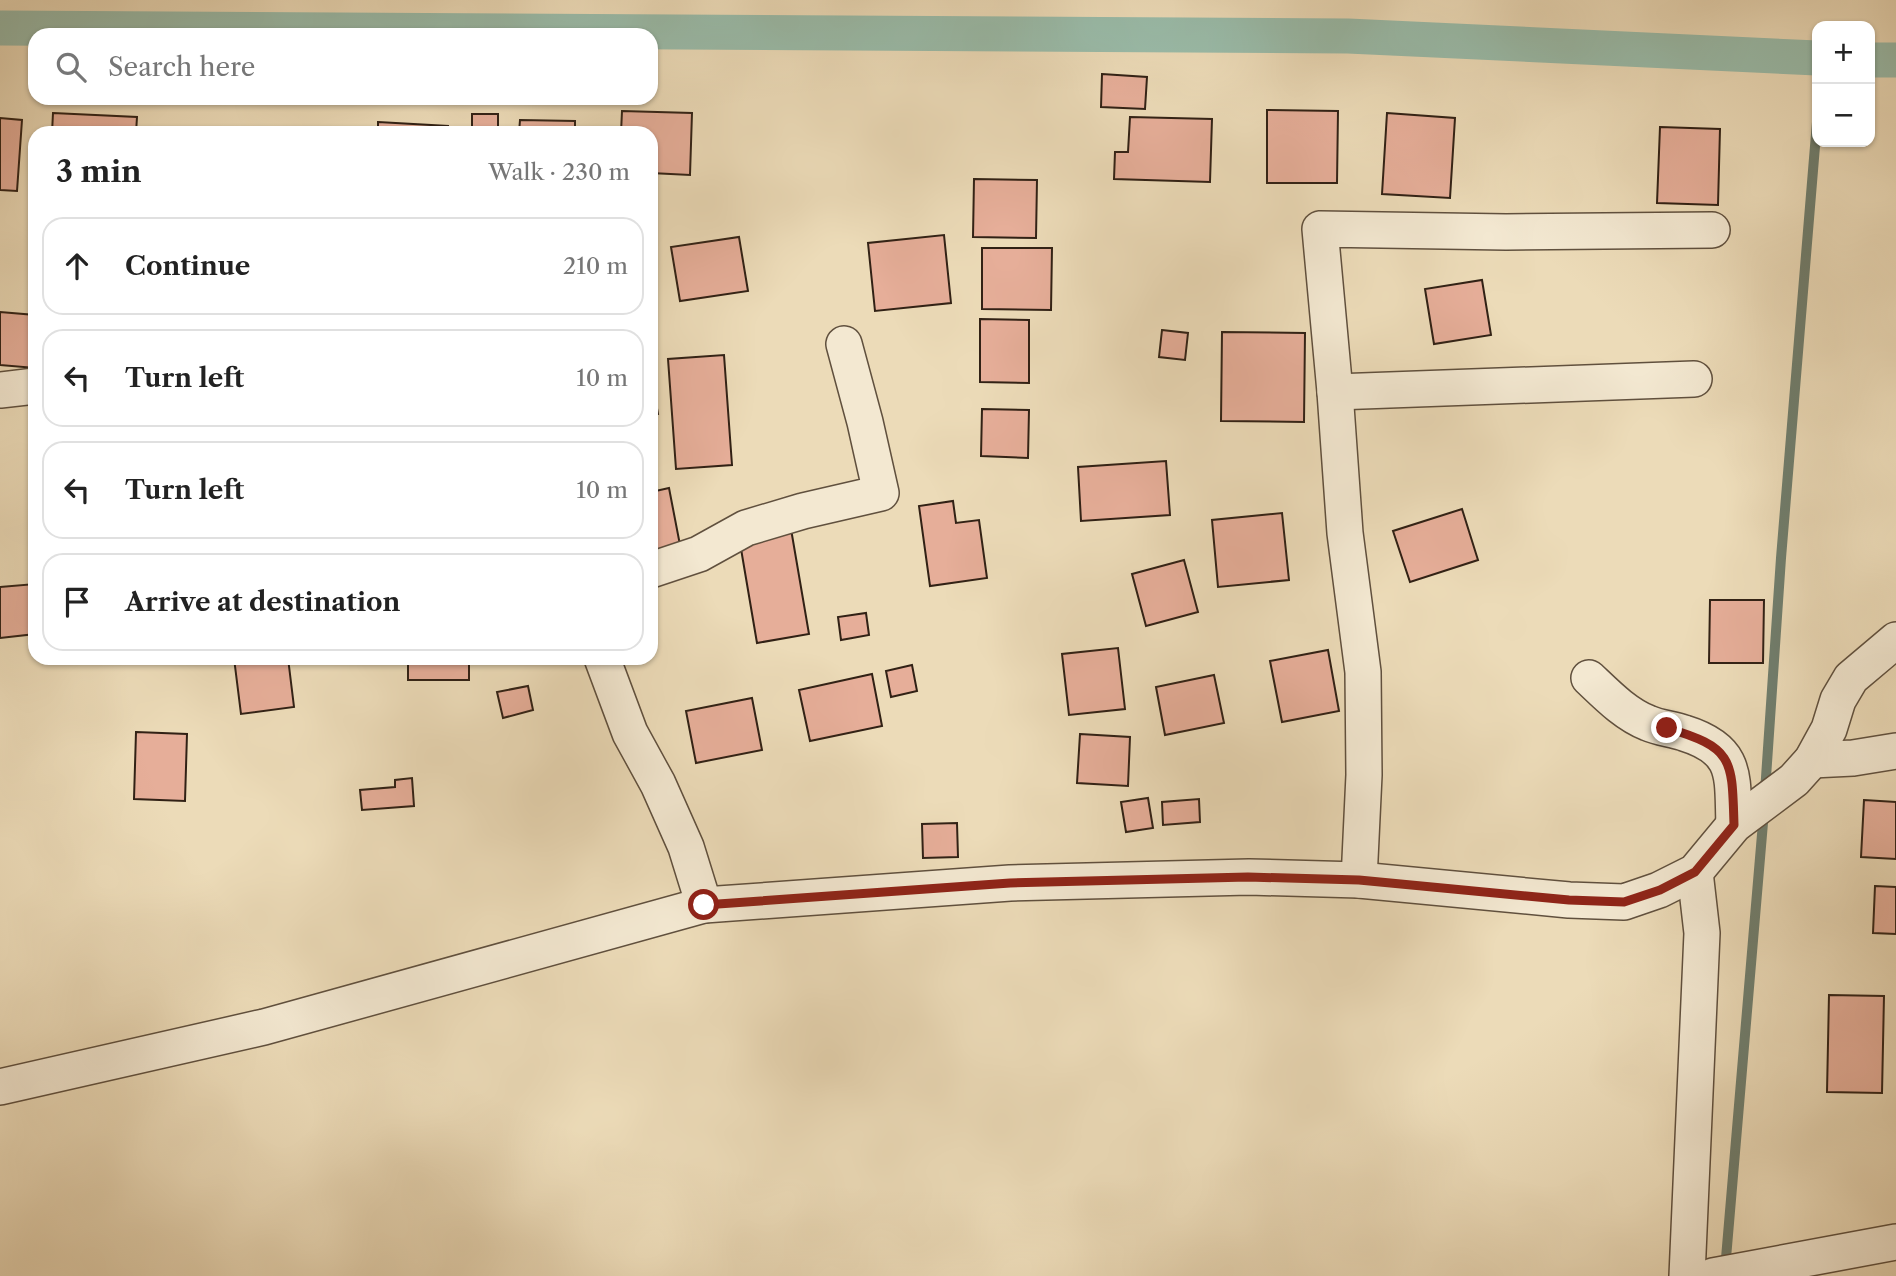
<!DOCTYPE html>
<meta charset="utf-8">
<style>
:root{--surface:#fff;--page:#f6f6f6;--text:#222;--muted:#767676;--line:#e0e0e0}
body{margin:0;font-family:"Libre Caslon Text",serif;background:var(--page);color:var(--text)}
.controls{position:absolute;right:21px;top:21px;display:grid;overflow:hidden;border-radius:14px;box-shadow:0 2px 5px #0004}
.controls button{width:63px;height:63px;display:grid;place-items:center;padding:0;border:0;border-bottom:2px solid var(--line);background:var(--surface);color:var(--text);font:35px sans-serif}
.stop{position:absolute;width:21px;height:21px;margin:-16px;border:5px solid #8f2418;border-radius:50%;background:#fff}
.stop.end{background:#8f2418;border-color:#fff;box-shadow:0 2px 7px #0008}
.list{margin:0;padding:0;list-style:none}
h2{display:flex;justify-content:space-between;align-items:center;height:91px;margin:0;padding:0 28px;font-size:30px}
h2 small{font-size:23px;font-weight:400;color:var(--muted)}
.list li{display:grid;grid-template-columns:46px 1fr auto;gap:21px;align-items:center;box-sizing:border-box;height:98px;margin:0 14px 14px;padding:0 14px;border:2px solid var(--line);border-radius:21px}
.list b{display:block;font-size:26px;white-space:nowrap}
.list em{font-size:23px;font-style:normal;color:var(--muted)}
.icon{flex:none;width:38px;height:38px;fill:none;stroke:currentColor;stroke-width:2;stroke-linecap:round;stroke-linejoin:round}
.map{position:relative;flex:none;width:1896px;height:1276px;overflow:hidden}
.search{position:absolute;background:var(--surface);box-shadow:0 2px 5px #0004;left:28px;top:28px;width:630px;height:77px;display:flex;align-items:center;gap:18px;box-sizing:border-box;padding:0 24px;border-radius:21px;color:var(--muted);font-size:26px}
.panel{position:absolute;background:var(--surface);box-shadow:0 2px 5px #0004;left:28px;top:126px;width:630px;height:539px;border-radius:21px}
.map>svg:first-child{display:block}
</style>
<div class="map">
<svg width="1896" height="1276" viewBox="0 0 1896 1276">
<rect width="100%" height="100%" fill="#ecdbb8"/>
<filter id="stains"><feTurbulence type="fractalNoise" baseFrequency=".00286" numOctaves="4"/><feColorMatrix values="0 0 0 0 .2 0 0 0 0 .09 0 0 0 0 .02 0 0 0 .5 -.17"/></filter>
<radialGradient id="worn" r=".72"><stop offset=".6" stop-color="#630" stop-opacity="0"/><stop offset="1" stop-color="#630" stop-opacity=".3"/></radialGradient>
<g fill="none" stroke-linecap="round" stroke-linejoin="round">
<!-- stream -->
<g stroke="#707e6e" stroke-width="10">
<path d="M1896 60V61"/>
<path d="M1765 792 1781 558 1817 122"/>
<path d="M1725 1270 1764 811"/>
</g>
<!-- canal -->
<g stroke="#9abcaa" stroke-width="35">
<path d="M0 28 1348 36 1817 58"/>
<path d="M1870 60H1896"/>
</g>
</g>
<!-- building -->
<g fill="#e6ae99" stroke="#312115" stroke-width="2">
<path d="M1102 74 1147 77 1145 109 1101 107Z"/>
<path d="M1267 110 1338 111 1337 183H1267Z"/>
<path d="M622 111 692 113 690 175 651 173V133H621Z"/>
<path d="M53 113 137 117 136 133H52Z"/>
<path d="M1387 113 1455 118 1450 198 1382 194Z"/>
<rect x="472" y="114" width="26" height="19"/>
<path d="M1130 117 1212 119 1210 182 1114 179 1115 152H1128Z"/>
<path d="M0 118 22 120 17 191 0 190Z"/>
<path d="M520 120 575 121V133H519Z"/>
<path d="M378 122 448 126V133H378Z"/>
<path d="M1660 127 1720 129 1718 205 1657 203Z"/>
<path d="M974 179 1037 180 1036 238 973 237Z"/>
<path d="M944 235 951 303 875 311 868 243Z"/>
<path d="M739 237 748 291 680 301 671 247Z"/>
<path d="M982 248H1052L1051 310 982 309Z"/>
<path d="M1482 280 1491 335 1434 344 1425 289Z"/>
<path d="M0 312 35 315V368L0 365Z"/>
<path d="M980 319 1029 320V383L980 382Z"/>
<path d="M1162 330 1188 333 1185 360 1159 357Z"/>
<path d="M1222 332 1305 333 1304 422 1221 421Z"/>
<path d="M724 355 732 465 676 469 668 359Z"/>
<path d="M651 373 658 414 651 416Z"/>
<path d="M982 409 1029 410 1028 458 981 456Z"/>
<path d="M1166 461 1170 515 1081 521 1078 467Z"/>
<path d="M669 488 680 545 651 552V492Z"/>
<path d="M953 501 956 523 979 520 987 578 930 586 919 506Z"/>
<path d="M1462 509 1478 560 1410 582 1393 531Z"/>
<path d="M1282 513 1289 580 1218 587 1212 520Z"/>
<path d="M791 529 809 634 757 643 739 537Z"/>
<path d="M1184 560 1198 612 1146 626 1132 574Z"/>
<path d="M35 584V634L0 638V587Z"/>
<path d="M1710 600H1764L1763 663H1709Z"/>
<path d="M866 613 869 635 841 640 838 617Z"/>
<path d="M1118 648 1125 709 1069 715 1062 654Z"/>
<path d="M1328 650 1339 711 1282 722 1270 661Z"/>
<path d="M234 658H288L294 707 241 714Z"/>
<rect x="408" y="658" width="61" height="22"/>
<path d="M912 665 917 691 891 697 886 671Z"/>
<path d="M872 674 882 726 810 741 799 690Z"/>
<path d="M1214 675 1224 723 1165 735 1156 687Z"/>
<path d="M528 686 533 710 503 718 497 692Z"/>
<path d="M752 698 762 750 696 763 686 711Z"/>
<path d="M136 732 187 734 185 801 134 799Z"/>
<path d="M1080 734 1130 737 1128 786 1077 783Z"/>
<path d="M412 778 414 806 362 810 360 790 395 787V780Z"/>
<path d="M1148 798 1153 828 1126 832 1121 802Z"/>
<path d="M1199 799 1200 822 1163 825 1162 802Z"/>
<path d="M1864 800 1896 802V859L1861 857Z"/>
<path d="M957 823 958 857 923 858 922 824Z"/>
<path d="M1875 886 1896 887V934L1873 933Z"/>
<path d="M1829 995 1884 996 1882 1093 1827 1092Z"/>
</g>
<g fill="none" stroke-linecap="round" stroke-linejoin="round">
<!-- minor casing -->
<g stroke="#60503e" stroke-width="38">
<g id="minor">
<path d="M0 390 35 386"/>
<path d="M1335 392 1694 379"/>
<path d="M651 570 699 554 746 528 803 511 881 493 865 422 844 344"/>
<path d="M602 658 630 733 658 784 686 847 704 905"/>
<path d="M1589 678C1606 694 1625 714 1648 723 1659 728 1673 729 1684 733 1739 750 1732 777 1734 825"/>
<path d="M1812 760 1853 758 1896 751"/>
<path d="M1359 880 1364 775 1363 672 1345 533 1335 392 1320 229 1506 232 1712 230"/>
<path d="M0 1087 264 1027 704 905 1010 883 1249 877 1359 880 1569 900 1624 902 1659 890 1695 872 1734 825 1794 780 1812 760 1829 729 1838 700 1851 678 1896 640"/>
<path d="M1687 1276 1702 933 1695 872"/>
<path d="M1713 1276 1896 1242"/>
</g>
</g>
<!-- minor -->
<use href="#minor" stroke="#f3e8d1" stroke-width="35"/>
</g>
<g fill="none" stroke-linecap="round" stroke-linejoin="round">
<!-- route -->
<path stroke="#8f2418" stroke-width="9" d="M704 905 1010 883 1248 877 1359 880 1569 900 1624 902 1660 890 1695 872 1734 825C1732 759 1734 748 1667 728"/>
</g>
<rect width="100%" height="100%" filter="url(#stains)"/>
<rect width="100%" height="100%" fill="url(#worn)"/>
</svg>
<div class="controls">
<button>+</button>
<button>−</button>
</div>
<div class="stop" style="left:704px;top:905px"></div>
<div class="stop end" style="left:1667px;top:728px"></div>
<div class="search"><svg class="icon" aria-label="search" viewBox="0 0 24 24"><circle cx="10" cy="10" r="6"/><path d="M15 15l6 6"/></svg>Search here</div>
<section class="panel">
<h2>3 min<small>Walk · 230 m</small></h2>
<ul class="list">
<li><svg class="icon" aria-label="ahead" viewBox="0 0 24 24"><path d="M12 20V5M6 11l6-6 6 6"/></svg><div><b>Continue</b></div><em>210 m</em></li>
<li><svg class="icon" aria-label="left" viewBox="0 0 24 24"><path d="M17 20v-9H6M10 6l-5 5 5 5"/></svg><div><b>Turn left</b></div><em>10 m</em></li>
<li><svg class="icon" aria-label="left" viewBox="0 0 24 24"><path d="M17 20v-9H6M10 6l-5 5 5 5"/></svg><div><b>Turn left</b></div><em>10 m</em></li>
<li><svg class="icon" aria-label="arrive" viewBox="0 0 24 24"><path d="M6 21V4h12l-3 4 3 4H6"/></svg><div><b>Arrive at destination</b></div></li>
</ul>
</section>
</div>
